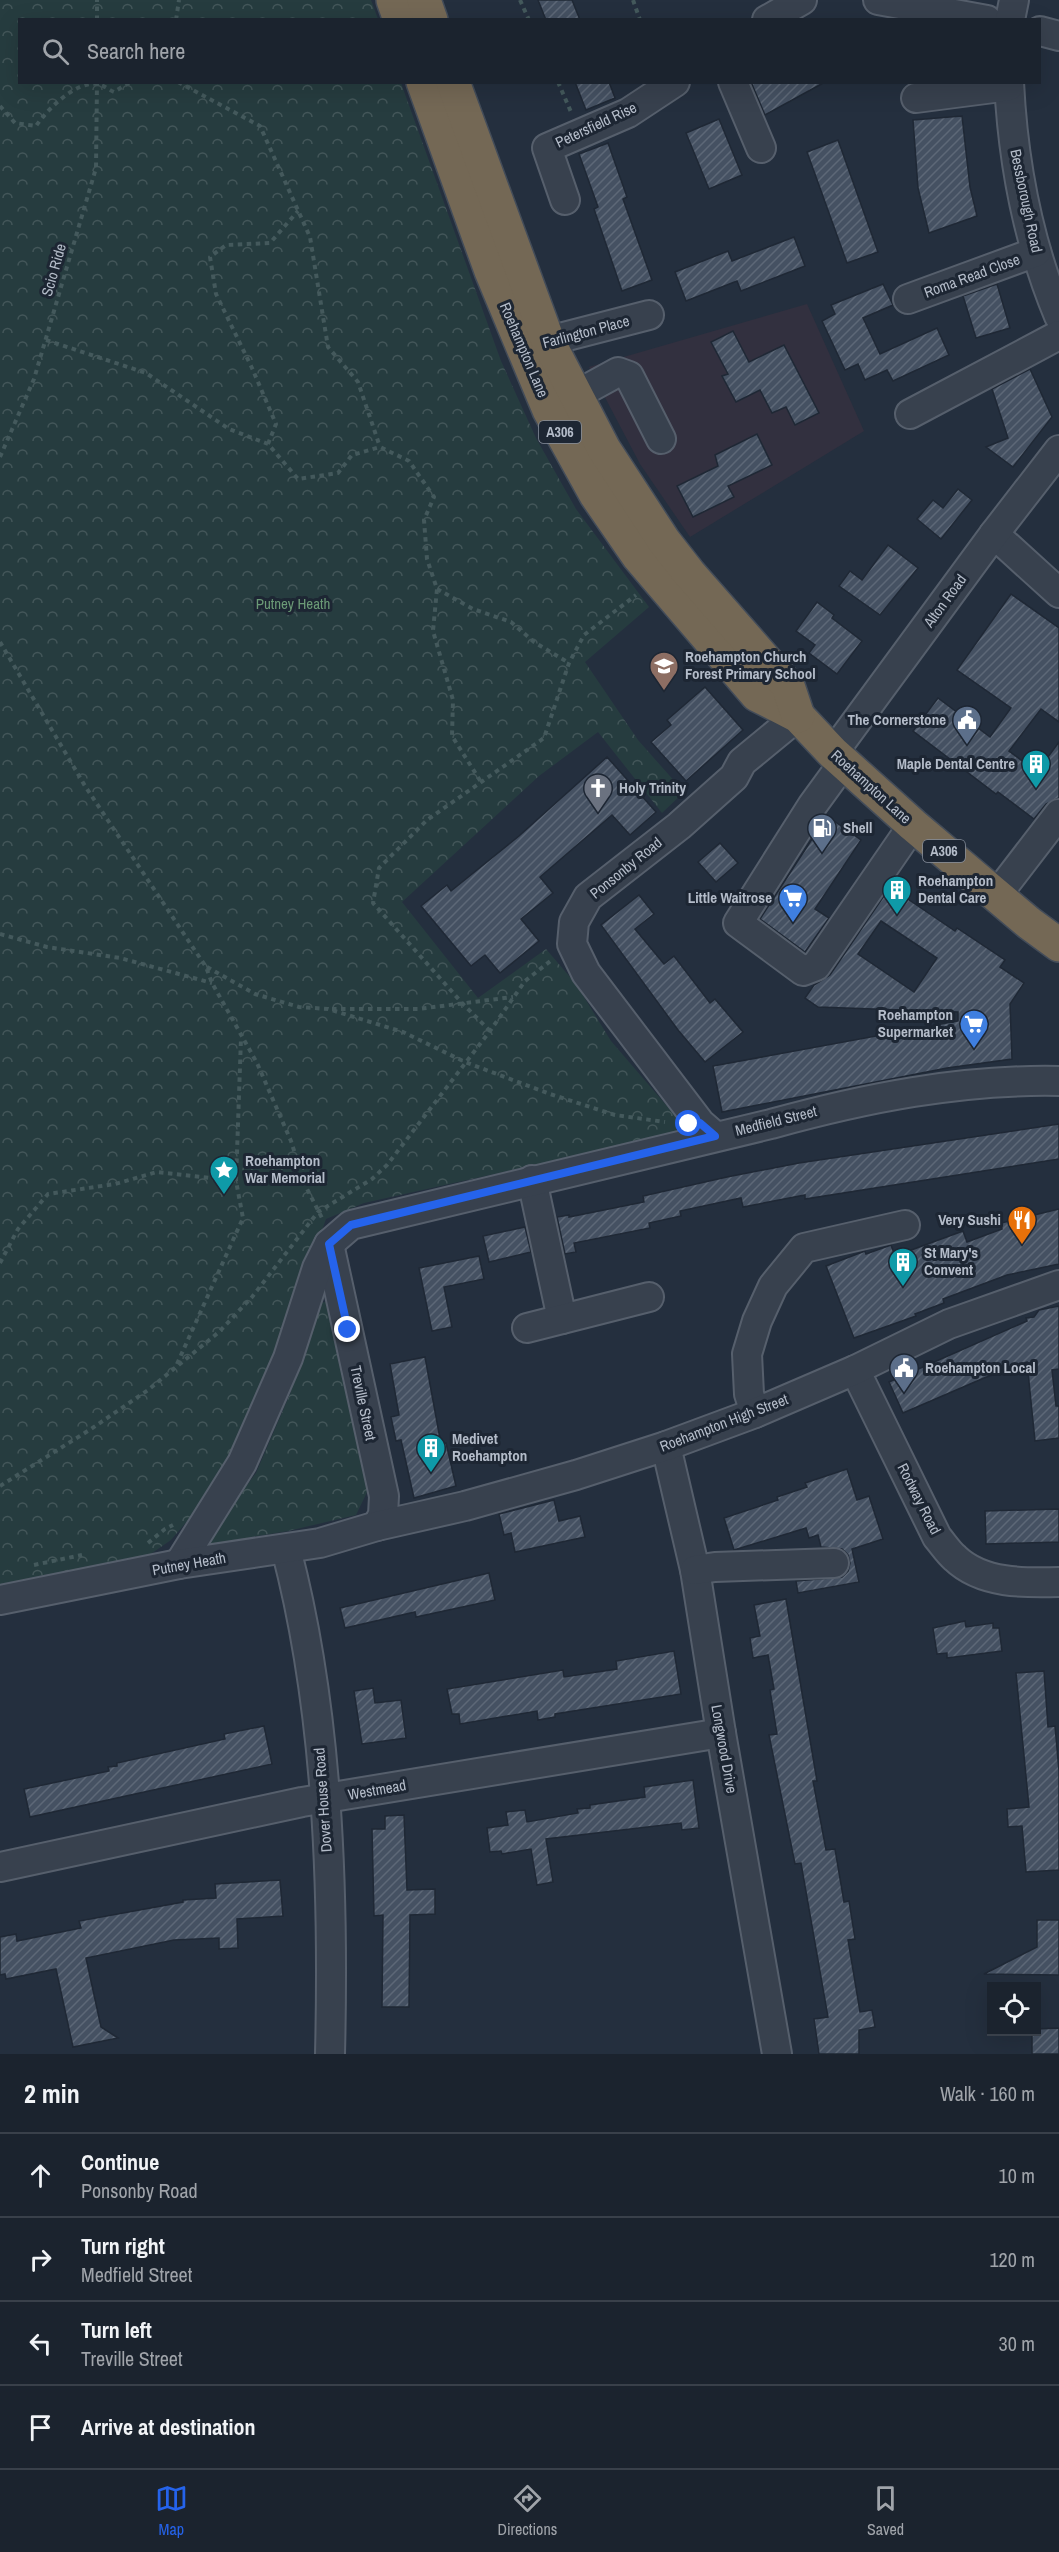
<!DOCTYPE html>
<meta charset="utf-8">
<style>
:root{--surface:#1b232e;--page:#242b36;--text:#f1f3f6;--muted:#a0a4aa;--line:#39404a;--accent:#2563eb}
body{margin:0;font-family:"Archivo Narrow",sans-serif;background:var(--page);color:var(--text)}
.controls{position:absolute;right:18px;bottom:18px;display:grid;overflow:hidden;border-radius:0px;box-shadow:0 6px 24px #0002}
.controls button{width:54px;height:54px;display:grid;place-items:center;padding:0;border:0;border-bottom:2px solid var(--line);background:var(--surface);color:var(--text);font:30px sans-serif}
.stop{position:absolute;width:18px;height:18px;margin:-14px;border:4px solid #2563eb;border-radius:50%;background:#fff}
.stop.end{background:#2563eb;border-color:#fff;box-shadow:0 2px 6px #0008}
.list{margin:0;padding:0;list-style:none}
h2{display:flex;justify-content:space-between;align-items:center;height:78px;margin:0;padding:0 24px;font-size:26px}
h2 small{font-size:20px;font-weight:400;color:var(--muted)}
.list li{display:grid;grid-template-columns:39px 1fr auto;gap:18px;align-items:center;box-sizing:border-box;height:84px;padding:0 24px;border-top:2px solid var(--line)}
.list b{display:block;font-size:22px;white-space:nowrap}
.list p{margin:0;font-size:20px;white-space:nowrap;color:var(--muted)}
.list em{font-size:20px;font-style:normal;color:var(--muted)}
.icon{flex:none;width:33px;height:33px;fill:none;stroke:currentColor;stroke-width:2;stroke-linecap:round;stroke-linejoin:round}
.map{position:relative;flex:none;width:1059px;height:2054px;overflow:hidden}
.search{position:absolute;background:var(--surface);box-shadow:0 6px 24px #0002;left:18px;right:18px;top:18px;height:66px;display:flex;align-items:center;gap:15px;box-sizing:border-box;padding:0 21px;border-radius:0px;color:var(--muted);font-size:22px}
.sheet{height:414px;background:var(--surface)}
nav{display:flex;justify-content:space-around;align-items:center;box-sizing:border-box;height:84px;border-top:2px solid var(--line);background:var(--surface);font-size:16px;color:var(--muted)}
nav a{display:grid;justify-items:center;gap:3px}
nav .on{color:var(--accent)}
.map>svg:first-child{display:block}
</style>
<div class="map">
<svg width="1059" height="2054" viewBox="0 0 1059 2054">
<defs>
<pattern id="forest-crowns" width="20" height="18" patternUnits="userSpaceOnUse" patternTransform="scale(1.5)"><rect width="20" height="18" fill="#263c3f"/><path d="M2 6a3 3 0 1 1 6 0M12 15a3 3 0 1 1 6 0" fill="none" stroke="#435659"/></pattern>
<pattern id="building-hatch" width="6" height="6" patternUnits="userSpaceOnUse" patternTransform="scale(1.5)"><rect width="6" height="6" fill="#455162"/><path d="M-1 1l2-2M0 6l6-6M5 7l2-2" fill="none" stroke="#5d6877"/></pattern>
</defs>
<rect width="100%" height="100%" fill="#242f3e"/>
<!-- medical -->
<path fill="#32303f" d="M807 304 864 431 690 537 640 464 589 367Z"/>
<!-- forest -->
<g fill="url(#forest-crowns)">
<path d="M0 0H371L378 19 20 20V82L401 83 501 361 536 438 576 509 649 607 585 662 638 740 684 792 662 813 598 732 539 776 402 902 478 998 546 949 576 984 611 1041 679 1120 675 1134 364 1203 326 1219 271 1373 225 1477 171 1540 142 1560 0 1587Z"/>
<path d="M328 1301 369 1488 356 1515 288 1531 201 1546 256 1473 290 1394 308 1324 318 1304Z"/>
</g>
<!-- building -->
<g fill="url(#building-hatch)" stroke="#1f2835" stroke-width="1.5" fill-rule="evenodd">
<path d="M538 0H572L580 20H546Z"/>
<path d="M575 82H609L615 98 586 110Z"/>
<path d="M751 82H825L765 115Z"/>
<path d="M962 116 970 187 977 216 929 233 918 188 913 120Z"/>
<path d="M719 119 742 175 709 189 686 133Z"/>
<path d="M838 140 878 252 847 263 807 152Z"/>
<path d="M608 143 627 197 623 199 652 280 622 291 594 209 598 207 579 154Z"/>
<path d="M794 237 805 266 741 291 737 281 686 301 675 272 728 251 732 261Z"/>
<path d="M883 284 893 305 863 318 880 354 937 328 949 355 893 381 887 370 865 380 858 364 845 370 822 321 835 314 831 305Z"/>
<path d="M997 284 1010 328 976 338 963 296Z"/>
<path d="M733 331 749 362 784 345 819 413 795 425 786 407 772 413 760 390 736 402 722 376 728 374 711 342Z"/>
<path d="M1030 369 1052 417 1013 467 986 447 1008 438 992 389Z"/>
<path d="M757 434 772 465 728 486 734 497 693 517 677 486 718 466 715 455Z"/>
<path d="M958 489 972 500 941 539 917 519 933 500 943 508Z"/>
<path d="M888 545 918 568 880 615 839 586 850 571 862 580Z"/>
<path d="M1011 594 1059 628V722L1041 709 1009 751 1037 772 1059 742V798L1046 804 1034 819 998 792 996 794 913 731 938 698 990 737 1011 708 957 670Z"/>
<path d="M817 602 834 615 832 618 862 641 837 674 809 653 815 645 796 631Z"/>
<path d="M705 687 743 730 686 781 651 742 671 725 667 720Z"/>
<path d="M607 757 656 812 630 835 612 815 540 877 553 893 521 919 539 941 500 973 485 955 471 966 421 906 447 885 451 891 519 836Z"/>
<path d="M827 816 861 840 815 909 829 918 805 952 760 919Z"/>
<path d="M720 843 738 863 716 882 698 862Z"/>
<path d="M890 887 955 931 957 928 1005 960 1000 967 1024 983 1010 1004 1012 1059 947 1068 722 1112 713 1066 958 1021V1012L818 1007 805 998 814 985 830 975ZM881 921 937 958 914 992 858 954Z"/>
<path d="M639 895 654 914 635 929 664 964 674 956 710 1003 715 999 743 1032 705 1062 678 1030 601 925Z"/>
<path d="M1059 1124V1159L805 1199V1195L743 1207 741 1198 680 1211 681 1216 649 1223 650 1228 574 1243 576 1252 565 1254 557 1217 569 1215V1217L644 1202 643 1196 727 1177 799 1163Z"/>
<path d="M1059 1209V1264L1007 1275 943 1299 944 1303 915 1314 916 1316 854 1338 826 1266 865 1251 866 1254 891 1245 895 1256 963 1231 967 1242 1002 1229 1001 1223Z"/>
<path d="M525 1227 531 1252 489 1262 483 1236Z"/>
<path d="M479 1256 484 1279 444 1287 452 1327 432 1331 419 1268Z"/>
<path d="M1059 1306V1369L1052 1370 1056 1406H1059V1438L1035 1441 1027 1362 984 1378 903 1413 889 1382 1027 1321 1026 1318 1034 1317 1039 1310Z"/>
<path d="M425 1357 441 1444 446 1443 456 1486 414 1498 401 1440 396 1441 391 1417 399 1415 390 1364Z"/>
<path d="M847 1469 857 1500 869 1496 883 1539 852 1549 859 1582 798 1593 796 1581 842 1577 848 1571 850 1563 848 1555 842 1549 821 1547 818 1535 809 1538 806 1528 734 1550 724 1518 778 1500 777 1497 807 1487 805 1483Z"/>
<path d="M554 1500 559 1521 580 1516 585 1537 515 1552 511 1533 504 1535 499 1514Z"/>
<path d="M1059 1509V1542L986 1544 985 1511Z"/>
<path d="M489 1573 495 1600 416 1617 415 1612 345 1628 340 1608Z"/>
<path d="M786 1599 817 1781H813L826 1850 835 1849 844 1902 849 1901 855 1939 848 1940 860 2012 872 2010 875 2027 859 2030V2054H819L814 2019 828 2017 801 1863 795 1864 769 1735 777 1734 770 1690 774 1689 768 1655 753 1658 750 1638 760 1636 754 1605Z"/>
<path d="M965 1621 966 1627 993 1623V1628H999L1002 1651 947 1658V1653L937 1654 933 1628Z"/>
<path d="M674 1651 681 1694 555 1714V1717L538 1720 537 1711 460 1724 459 1714H452L447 1689 563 1670 564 1677 617 1669 616 1661Z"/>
<path d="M1044 1671 1048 1727 1055 1726 1059 1771V1870L1026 1872 1022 1826 1008 1827 1007 1809 1029 1807 1016 1673Z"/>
<path d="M373 1688 375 1703 401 1700 406 1738 362 1744 354 1691Z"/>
<path d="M264 1726 272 1764 30 1817 24 1789 109 1771 108 1767 117 1766V1763L225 1739 224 1734Z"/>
<path d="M693 1780 699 1828 682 1830 681 1823 546 1839 553 1882 537 1885 531 1849 502 1854 501 1851 490 1852 487 1828 508 1825 506 1812 525 1810 527 1822 578 1813 577 1809 590 1808V1805L645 1797 644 1787Z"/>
<path d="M404 1815 407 1890 435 1889V1914L410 1915 409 2007H382L383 1915 374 1916 372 1829H385V1816Z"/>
<path d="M280 1880 283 1916 237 1919 238 1948 219 1949V1938L174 1940 86 1958 101 2027 118 2038 73 2047 56 1969 6 1979 5 1974 0 1975V1937L16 1934 17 1941 81 1928 79 1921 183 1902V1900L216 1898 215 1884Z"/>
<path d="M1037 1920H1059V1975L984 1974 1037 1947Z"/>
<path d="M1059 2028V2054H1032V2031H1036V2029Z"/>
</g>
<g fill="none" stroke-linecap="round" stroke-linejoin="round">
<!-- minor casing -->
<g stroke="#565f6c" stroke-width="32">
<g id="minor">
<path d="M878 0 987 20"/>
<path d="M767 20 802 0"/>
<path d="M1010 20 1014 0"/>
<path d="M1040 31 1059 36"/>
<path d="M733 82 761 148"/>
<path d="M1009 82C1013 163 1028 242 1059 316"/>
<path d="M916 98 1009 86"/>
<path d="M565 200 547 148 628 113 675 82"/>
<path d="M908 299 1036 252"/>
<path d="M528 349 548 341 649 315"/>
<path d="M556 406 618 372 629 376 661 439"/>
<path d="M910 414 1059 335"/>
<path d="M994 534 1059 593"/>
<path d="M833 753 994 534 1059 450"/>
<path d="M844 762 812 806 738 923 803 971 816 966 913 825"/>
<path d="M996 896 1059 814"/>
<path d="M715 1136 700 1123 586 973 572 944 574 922 588 897 679 826 734 777 742 762 798 716"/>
<path d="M532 1180 562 1319"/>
<path d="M329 1244 384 1496 383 1515 377 1526"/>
<path d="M527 1328 649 1297"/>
<path d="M855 1370 937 1537C943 1544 948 1552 955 1558 982 1584 1025 1583 1059 1582"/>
<path d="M755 1413 749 1394 747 1354 757 1321 773 1286 804 1248 905 1225"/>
<path d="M666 1446 695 1570 721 1733 777 2054"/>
<path d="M286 1549C328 1709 334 1888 330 2054"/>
<path d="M179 1564 242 1463 288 1358 317 1268 329 1244 351 1225 771 1124C865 1098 961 1079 1059 1081"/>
<path d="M695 1570 715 1567 834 1563"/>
<path d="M0 1600 179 1564 320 1543 377 1526 465 1506 576 1475 666 1446 755 1413 855 1370 949 1324 1059 1285"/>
<path d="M0 1867 302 1802 721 1733"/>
</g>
</g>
<!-- highway casing -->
<g stroke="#434c59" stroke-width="36">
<g id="highway">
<path d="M393 0 400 20"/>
<path d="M424 0 431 20"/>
<path d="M423 82 491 271 549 410 596 495 638 556 757 695 798 716 833 753 913 825 1029 923 1059 945"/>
<path d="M453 82 548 341 604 449 664 541 689 573 788 686 798 716"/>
</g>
</g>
<!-- path -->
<g stroke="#44595c" stroke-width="4" stroke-dasharray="4.5 4.5" stroke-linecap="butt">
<path d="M520 0 529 20"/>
<path d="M633 0 640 20"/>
<path d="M97 20V0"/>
<path d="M176 20 179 0"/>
<path d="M178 82 260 126 310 237 328 347 358 382 380 447"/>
<path d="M558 82 571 112"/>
<path d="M0 106 15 123 36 126C47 110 75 81 97 84 102 84 109 90 114 92L130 82"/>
<path d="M46 340 146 373 229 429 268 444 298 479 338 473 352 455 380 447 409 461 434 497 424 520 427 559 437 589 433 631 453 700 452 736 481 782"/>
<path d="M268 444 276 424 252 368 216 294 210 257 226 245 270 243 298 211"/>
<path d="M0 457 34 379 96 168 97 82"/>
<path d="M437 589 473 609 511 622 534 642 569 663"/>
<path d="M0 642 85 786 206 967 212 983 257 1063 291 1141 305 1185 322 1218"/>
<path d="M0 934 47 947 120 958 212 983"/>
<path d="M207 967 255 994 299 1007 328 1009 403 1032 465 1062 550 1094 615 1115 665 1122"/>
<path d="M332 1009H418L513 997"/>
<path d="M490 1031 463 1004 373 903 379 868 427 820 544 738 569 663 584 635 636 595"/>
<path d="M0 1263 18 1229 48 1194 115 1184 157 1172 236 1181"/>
<path d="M177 1364 243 1218 236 1181 241 1038"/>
<path d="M0 1486 91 1429 148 1390 219 1332 252 1297 318 1212 372 1179 387 1165 490 1031 525 981 553 959"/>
<path d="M148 1543 165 1529 173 1525"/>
<path d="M34 1565 82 1555"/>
</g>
<!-- minor -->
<use href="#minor" stroke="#38414e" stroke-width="28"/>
<!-- highway -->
<use href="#highway" stroke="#746855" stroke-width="33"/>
</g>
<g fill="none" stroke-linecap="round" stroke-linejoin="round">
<!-- route -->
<path stroke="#2563eb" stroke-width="8" d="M348 1330 329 1244 351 1225 715 1136 700 1123 689 1124"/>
</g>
<!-- icons -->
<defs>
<g id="school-pin" transform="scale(1.5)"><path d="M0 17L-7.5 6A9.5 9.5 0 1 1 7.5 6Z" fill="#8d6e63" stroke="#1d2633"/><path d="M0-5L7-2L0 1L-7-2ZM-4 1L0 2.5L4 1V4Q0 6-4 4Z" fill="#fff"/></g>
<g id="civic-pin" transform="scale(1.5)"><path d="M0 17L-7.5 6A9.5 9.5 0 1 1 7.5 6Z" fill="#5c6f8a" stroke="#1d2633"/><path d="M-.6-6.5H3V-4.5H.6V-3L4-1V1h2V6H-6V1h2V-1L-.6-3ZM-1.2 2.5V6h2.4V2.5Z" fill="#fff"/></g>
<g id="building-pin" transform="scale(1.5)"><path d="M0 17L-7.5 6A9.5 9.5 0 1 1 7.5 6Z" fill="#0f9aa8" stroke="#1d2633"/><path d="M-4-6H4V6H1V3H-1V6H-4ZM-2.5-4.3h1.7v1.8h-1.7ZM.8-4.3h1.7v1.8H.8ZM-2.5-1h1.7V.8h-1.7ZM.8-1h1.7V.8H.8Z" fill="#fff"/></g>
<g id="church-pin" transform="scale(1.5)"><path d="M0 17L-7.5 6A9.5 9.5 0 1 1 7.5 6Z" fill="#6b7280" stroke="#1d2633"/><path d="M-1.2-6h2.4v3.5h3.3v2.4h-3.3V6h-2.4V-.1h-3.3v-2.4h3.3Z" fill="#fff"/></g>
<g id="fuel-pin" transform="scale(1.5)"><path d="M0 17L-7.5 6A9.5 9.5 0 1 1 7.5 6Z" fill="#5c6f8a" stroke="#1d2633"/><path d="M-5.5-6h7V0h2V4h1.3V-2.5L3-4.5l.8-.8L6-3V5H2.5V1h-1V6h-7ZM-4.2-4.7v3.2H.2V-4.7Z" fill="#fff"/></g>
<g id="supermarket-pin" transform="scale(1.5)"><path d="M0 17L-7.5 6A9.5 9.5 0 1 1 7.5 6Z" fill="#3f7fe0" stroke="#1d2633"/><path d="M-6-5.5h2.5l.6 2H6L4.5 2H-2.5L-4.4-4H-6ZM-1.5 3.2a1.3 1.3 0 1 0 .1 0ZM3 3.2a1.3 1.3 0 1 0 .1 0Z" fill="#fff"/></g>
<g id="sight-pin" transform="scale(1.5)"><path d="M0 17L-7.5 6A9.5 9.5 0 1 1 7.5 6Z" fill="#0f9aa8" stroke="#1d2633"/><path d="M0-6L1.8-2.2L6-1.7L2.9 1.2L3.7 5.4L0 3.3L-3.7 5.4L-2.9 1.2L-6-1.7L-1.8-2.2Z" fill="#fff"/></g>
<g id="restaurant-pin" transform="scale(1.5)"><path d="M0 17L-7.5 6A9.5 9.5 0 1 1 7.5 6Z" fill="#e8710a" stroke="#1d2633"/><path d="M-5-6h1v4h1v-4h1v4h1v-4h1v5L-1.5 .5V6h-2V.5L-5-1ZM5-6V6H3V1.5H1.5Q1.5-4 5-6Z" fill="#fff"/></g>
</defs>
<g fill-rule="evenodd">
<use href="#school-pin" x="664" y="666"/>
<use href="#civic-pin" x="967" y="720"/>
<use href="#building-pin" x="1036" y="764"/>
<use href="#church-pin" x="598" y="788"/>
<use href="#fuel-pin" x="822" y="828"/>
<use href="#building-pin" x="897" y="890"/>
<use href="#supermarket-pin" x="793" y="898"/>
<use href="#supermarket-pin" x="974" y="1024"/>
<use href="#sight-pin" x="224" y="1170"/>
<use href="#restaurant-pin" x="1022" y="1220"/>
<use href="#building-pin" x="903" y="1262"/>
<use href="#civic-pin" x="904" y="1368"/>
<use href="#building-pin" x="431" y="1448"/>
</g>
<g text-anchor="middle" stroke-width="6" stroke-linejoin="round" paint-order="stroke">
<!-- shield labels -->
<g fill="#1d2633" stroke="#878f9c" stroke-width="1.5">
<rect x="539" y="421" width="42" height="22" rx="4.5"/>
<rect x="923" y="840" width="42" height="22" rx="4.5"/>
</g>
<g font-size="14" font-weight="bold" fill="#b4bcc9">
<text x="560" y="437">A306</text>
<text x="944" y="856">A306</text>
</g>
<!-- street labels -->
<g font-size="15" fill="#b4bcc9" stroke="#1d2633">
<text transform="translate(596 125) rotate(-25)" y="5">Petersfield Rise</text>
<text transform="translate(1026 201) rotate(78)" y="5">Bessborough Road</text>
<text transform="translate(54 270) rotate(-74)" y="5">Scio Ride</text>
<text transform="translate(972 276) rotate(-20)" y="5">Roma Read Close</text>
<text transform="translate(586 332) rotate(-15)" y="5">Farlington Place</text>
<text transform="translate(524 350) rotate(67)" y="5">Roehampton Lane</text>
<text transform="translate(945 601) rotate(-54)" y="5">Alton Road</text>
<text transform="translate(871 787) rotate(42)" y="5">Roehampton Lane</text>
<text transform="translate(626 868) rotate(-39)" y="5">Ponsonby Road</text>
<text transform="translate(776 1121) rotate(-14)" y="5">Medfield Street</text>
<text transform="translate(363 1403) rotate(78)" y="5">Treville Street</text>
<text transform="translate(724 1423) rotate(-21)" y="5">Roehampton High Street</text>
<text transform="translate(919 1499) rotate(63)" y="5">Rodway Road</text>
<text transform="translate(189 1564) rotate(-10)" y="5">Putney Heath</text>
<text transform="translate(724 1749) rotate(80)" y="5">Longwood Drive</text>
<text transform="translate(377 1790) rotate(-10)" y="5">Westmead</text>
<text transform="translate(323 1800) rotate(-94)" y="5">Dover House Road</text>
</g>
<!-- park labels -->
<g font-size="15" fill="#6b9a76" stroke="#1d2633">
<text x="293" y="609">Putney Heath</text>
</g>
<!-- poi labels -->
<g font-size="15" font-weight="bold" fill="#b4bcc9" stroke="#1d2633" text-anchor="start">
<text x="685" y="662">Roehampton Church<tspan x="685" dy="17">Forest Primary School</tspan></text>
<text x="946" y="725" text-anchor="end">The Cornerstone</text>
<text x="1015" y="769" text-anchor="end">Maple Dental Centre</text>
<text x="619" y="793">Holy Trinity</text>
<text x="843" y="833">Shell</text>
<text x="918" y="886">Roehampton<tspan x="918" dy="17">Dental Care</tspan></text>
<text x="772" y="903" text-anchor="end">Little Waitrose</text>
<text x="953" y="1020" text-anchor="end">Roehampton<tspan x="953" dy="17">Supermarket</tspan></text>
<text x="245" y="1166">Roehampton<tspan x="245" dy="17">War Memorial</tspan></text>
<text x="1001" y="1225" text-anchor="end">Very Sushi</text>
<text x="924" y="1258">St Mary's<tspan x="924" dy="17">Convent</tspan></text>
<text x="925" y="1373">Roehampton Local</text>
<text x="452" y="1444">Medivet<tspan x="452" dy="17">Roehampton</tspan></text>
</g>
</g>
</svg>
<div class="controls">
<button><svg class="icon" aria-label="locate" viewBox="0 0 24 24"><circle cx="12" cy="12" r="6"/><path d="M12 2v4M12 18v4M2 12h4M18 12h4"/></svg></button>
</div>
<div class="stop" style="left:689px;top:1124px"></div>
<div class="stop end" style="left:348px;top:1330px"></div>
<div class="search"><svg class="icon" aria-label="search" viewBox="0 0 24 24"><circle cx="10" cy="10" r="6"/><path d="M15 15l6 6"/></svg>Search here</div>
</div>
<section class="sheet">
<h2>2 min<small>Walk · 160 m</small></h2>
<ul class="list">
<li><svg class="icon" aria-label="ahead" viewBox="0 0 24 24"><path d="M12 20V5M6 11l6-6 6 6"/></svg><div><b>Continue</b><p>Ponsonby Road</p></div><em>10 m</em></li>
<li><svg class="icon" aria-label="right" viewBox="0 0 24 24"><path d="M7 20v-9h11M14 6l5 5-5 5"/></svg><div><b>Turn right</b><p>Medfield Street</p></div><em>120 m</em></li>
<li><svg class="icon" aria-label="left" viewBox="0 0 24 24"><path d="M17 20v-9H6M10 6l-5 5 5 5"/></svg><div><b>Turn left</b><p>Treville Street</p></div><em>30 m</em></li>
<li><svg class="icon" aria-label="arrive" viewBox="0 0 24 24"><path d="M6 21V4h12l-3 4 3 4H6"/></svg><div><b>Arrive at destination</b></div></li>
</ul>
</section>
<nav>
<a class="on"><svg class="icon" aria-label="map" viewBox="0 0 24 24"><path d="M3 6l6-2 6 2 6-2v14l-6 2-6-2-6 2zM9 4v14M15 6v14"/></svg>Map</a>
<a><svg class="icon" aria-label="directions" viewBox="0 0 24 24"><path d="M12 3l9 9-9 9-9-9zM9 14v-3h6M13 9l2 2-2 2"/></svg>Directions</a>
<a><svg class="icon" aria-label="saved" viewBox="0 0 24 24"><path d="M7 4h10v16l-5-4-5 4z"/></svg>Saved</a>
</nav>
